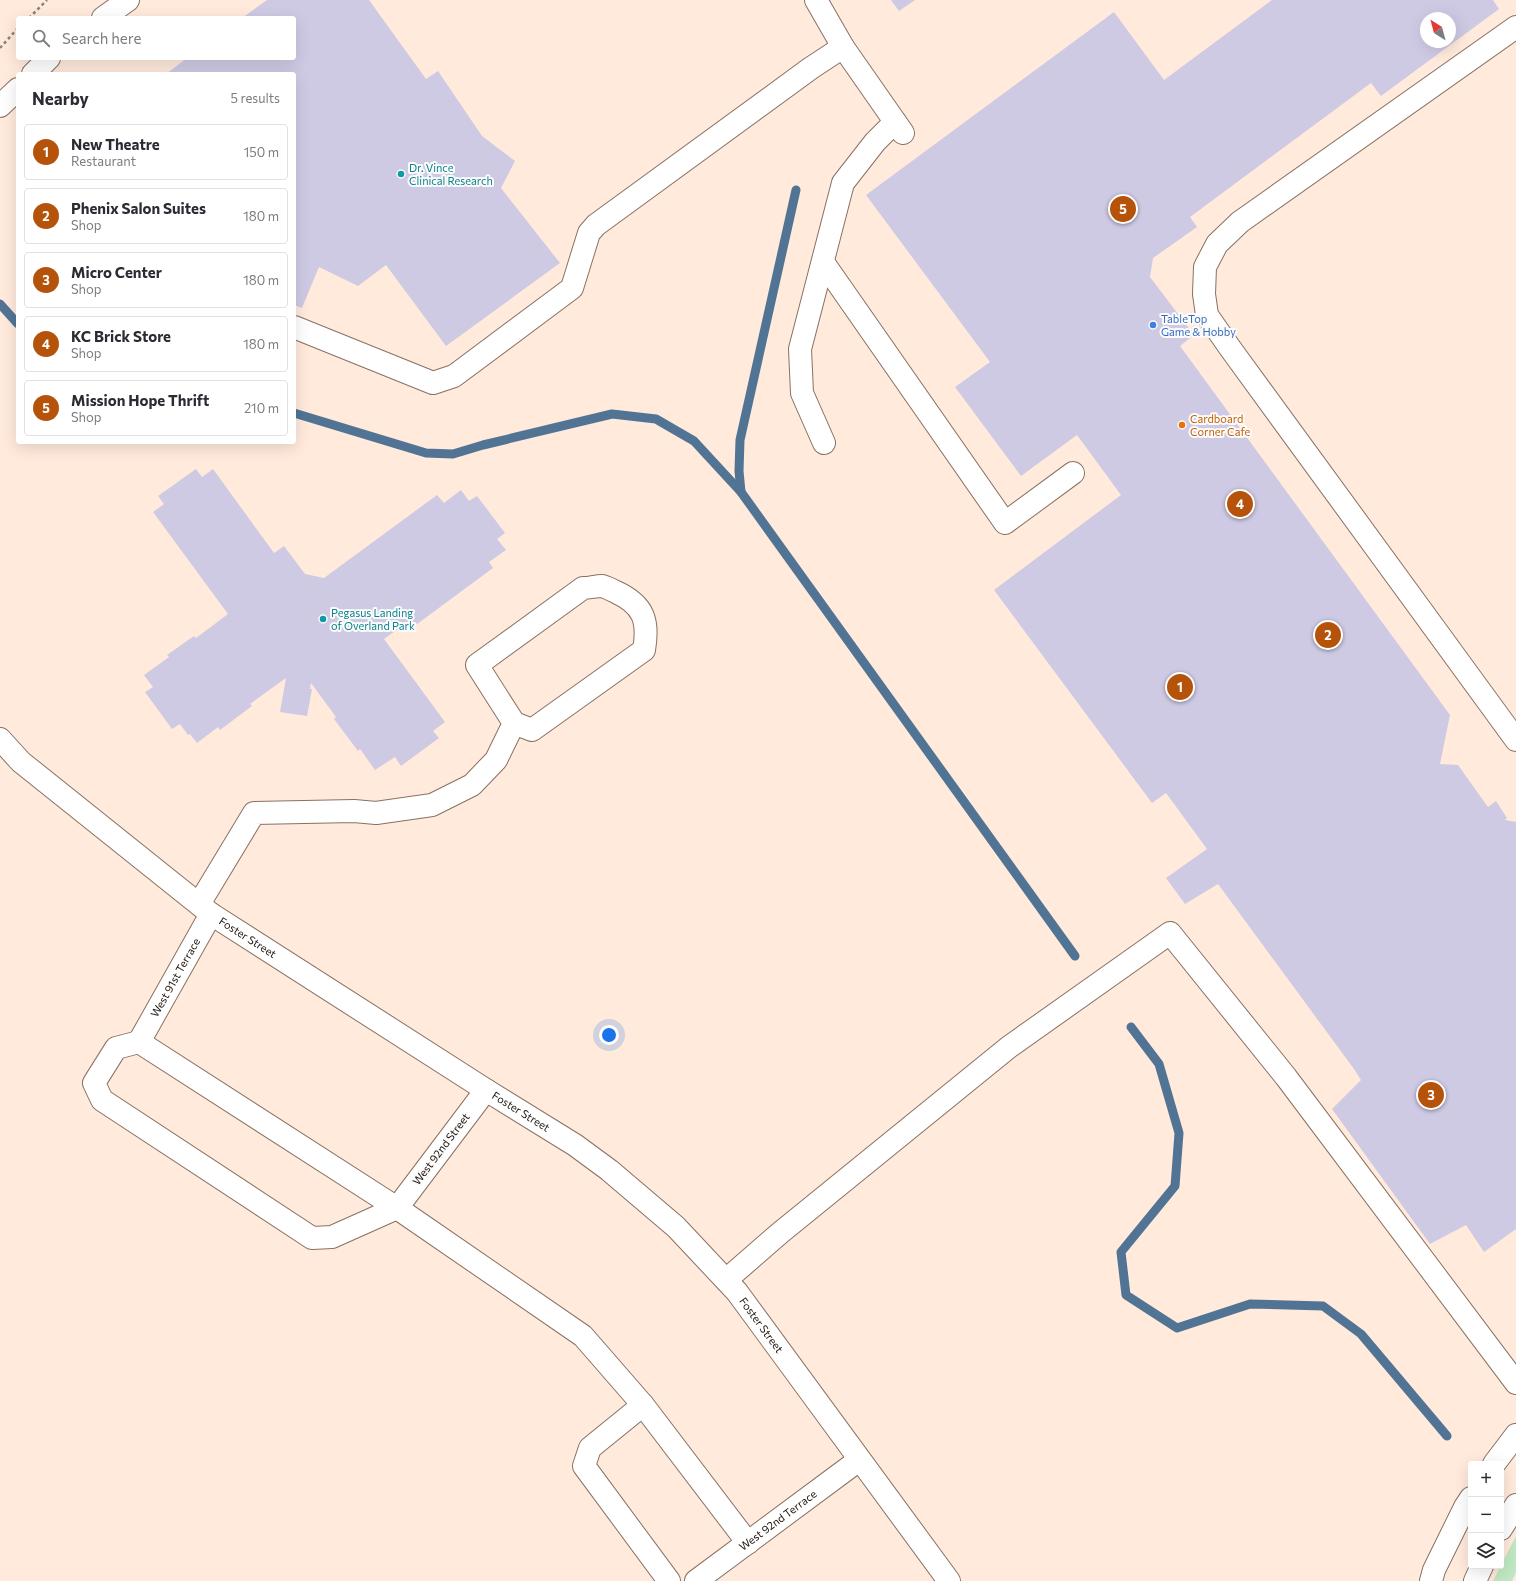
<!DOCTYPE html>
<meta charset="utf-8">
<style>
:root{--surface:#fff;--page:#f7f7f7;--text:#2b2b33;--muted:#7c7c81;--line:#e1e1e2;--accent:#b45309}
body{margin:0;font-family:Commissioner,sans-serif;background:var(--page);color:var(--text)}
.controls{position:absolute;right:12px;bottom:12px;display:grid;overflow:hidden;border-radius:4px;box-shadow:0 4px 16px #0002}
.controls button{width:36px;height:36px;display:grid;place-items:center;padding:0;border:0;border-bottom:1px solid var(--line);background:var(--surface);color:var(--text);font:20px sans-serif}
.compass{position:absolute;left:1420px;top:12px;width:36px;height:36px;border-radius:50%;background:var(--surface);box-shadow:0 4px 16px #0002;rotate:324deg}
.you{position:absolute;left:609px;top:1035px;width:14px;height:14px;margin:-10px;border:3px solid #fff;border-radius:50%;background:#1a73e8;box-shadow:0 0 0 6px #1a73e833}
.badge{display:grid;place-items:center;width:26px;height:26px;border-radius:50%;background:var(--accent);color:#fff;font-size:13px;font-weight:700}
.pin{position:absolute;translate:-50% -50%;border:2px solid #fff;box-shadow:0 1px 4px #0006}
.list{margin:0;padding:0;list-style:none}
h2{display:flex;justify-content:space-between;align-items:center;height:52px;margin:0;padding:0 16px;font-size:17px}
h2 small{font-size:13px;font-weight:400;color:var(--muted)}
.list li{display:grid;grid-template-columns:26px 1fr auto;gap:12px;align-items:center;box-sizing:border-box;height:56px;margin:0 8px 8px;padding:0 8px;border:1px solid var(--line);border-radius:4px}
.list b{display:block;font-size:15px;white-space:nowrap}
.list p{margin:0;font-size:13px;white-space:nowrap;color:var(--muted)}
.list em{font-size:13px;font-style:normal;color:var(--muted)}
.icon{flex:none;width:22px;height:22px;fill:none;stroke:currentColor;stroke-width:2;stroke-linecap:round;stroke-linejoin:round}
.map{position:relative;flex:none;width:1516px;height:1581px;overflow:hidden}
.search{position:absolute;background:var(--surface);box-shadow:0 4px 16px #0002;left:16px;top:16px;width:280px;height:44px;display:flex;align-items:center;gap:10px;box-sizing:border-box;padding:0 14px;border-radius:4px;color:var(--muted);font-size:15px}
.panel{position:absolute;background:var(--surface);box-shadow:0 4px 16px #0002;left:16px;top:72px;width:280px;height:372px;border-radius:4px}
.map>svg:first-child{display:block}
</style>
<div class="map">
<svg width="1516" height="1581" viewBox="0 0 1516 1581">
<rect width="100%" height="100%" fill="#ffeadc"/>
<!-- green -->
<path fill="#c0e8c2" d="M1516 1536V1572L1512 1581H1493Z"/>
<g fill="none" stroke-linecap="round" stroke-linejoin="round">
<!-- stream -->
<g stroke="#517495" stroke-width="9">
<path d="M0 304 18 324"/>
<path d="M294 413 426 453 453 454 483 445 612 414 656 419 694 441 741 492 1075 956"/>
<path d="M741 492 739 471 740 440 796 190"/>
<path d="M1131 1027 1159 1064 1179 1133 1175 1186 1121 1252 1126 1295 1177 1328 1250 1304 1323 1306 1361 1334 1447 1436"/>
</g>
</g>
<!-- building -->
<g fill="#cfcae4" fill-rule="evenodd">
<path d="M267 0H369L426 79 438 71 482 136 515 161 501 188 560 263 446 346 386 265 358 286 319 267 302 308 294 305V74H166L187 58H294V18H242Z"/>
<path d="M891 0H915L899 11Z"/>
<path d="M1272 0H1493L1499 9 1381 96 1371 83 1190 217 1197 227 1153 258 1150 277 1194 335 1180 346 1450 715 1440 764 1458 765 1488 807 1496 801 1507 818 1505 820 1516 822V1229L1484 1252 1466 1225 1430 1244 1332 1109 1361 1080 1354 1069 1218 884 1185 904 1166 878 1207 849 1166 793 1152 803 994 590 1121 495 1077 435 1021 476 955 387 990 362 866 195 1114 12 1164 80ZM1426 18H1450V42H1426Z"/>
<path d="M196 469 202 477 213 469 274 553 284 546 305 574 324 578 437 495 444 503 461 490 469 501 477 496 505 533 497 539 506 550 489 562 493 568 409 630 405 624 384 639 445 722 433 731 439 738 401 766 395 757 375 770 360 749 358 751 334 719 336 717 311 683 310 689H312L307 716 280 712 286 678 250 704 252 706 220 730 218 727 197 743 190 734 188 735 180 724 172 729 145 692 153 687 144 675 169 657 167 655 194 636 196 638 228 614 153 512 164 504 158 496Z"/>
</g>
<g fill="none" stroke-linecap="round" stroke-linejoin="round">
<!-- minor casing -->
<g stroke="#887162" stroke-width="24">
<g id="minor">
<path d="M816 0 843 47 903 133"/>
<path d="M103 18 128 0"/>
<path d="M1516 27 1240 222 1217 244 1205 267 1204 294 1207 315 1230 348 1516 740"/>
<path d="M33 74 49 58"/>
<path d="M0 106 18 89"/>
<path d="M823 262 1005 523 1073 473"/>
<path d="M294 327 433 383 454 376 572 288 589 233 596 225 811 68 843 47"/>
<path d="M824 443 802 393 800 349 843 183 875 142 895 122"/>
<path id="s1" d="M0 739 21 762 211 914 486 1090 575 1145 609 1170 676 1227 737 1292 949 1581"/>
<path d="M199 904 254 813 354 811 376 813 432 805 472 785 496 760 514 723 477 665 583 588C589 588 596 586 602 586 606 587 612 590 616 592 644 605 649 621 644 650L532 730 514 723"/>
<path id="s2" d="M139 1042 211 914"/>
<path d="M486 1090 397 1208 332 1237 312 1238 102 1100 94 1083 116 1048 139 1042 397 1208 583 1336 643 1405 590 1448 584 1466 669 1581"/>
<path d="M726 1280 780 1233 1009 1047 1170 933 1286 1077 1516 1383"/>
<path d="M643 1405 748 1543"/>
<path d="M1494 1464 1516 1435"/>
<path d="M1501 1529 1516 1505"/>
<path id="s3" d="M696 1581 859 1460"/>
<path d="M1431 1581 1434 1570 1465 1507 1471 1498"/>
<path d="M1475 1581 1482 1566"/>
</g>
</g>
<!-- path -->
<g stroke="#8f8076" stroke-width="2.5" stroke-dasharray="3 3" stroke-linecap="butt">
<path d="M29 18 47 0"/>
<path d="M0 48 18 28"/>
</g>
<!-- minor -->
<use href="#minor" stroke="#fff" stroke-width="22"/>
</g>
<!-- markers -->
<g fill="#0f9aa8" stroke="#fbfbfb" stroke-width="1.5">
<circle cx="401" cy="174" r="4"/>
<circle cx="323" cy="619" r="4"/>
</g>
<circle fill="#3f7fe0" stroke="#fbfbfb" stroke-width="1.5" cx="1153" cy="325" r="4"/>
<circle fill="#e8710a" stroke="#fbfbfb" stroke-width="1.5" cx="1182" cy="425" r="4"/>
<g text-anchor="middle" stroke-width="4" stroke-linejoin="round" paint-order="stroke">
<!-- culture labels -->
<g font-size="11" fill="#0d838f" stroke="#fbfbfb" text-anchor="start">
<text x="409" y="172">Dr. Vince<tspan x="409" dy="13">Clinical Research</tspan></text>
<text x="331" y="617">Pegasus Landing<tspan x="331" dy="13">of Overland Park</tspan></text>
</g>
<!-- shop labels -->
<g font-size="11" fill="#366cbe" stroke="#fbfbfb" text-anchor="start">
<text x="1161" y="323">TableTop<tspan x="1161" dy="13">Game &amp; Hobby</tspan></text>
</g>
<!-- food labels -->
<g font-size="11" fill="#c56008" stroke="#fbfbfb" text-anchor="start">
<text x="1190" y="423">Cardboard<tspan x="1190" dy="13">Corner Cafe</tspan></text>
</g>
<!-- street labels -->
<g font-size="11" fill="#1d140f" stroke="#fbfbfb">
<text dy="4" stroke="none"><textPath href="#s1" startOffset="318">Foster Street</textPath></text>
<text dy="4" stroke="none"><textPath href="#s2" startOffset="74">West 91st Terrace</textPath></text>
<text dy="4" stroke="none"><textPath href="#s1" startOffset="642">Foster Street</textPath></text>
<text transform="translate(441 1149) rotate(-53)" y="4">West 92nd Street</text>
<text dy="4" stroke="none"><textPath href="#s1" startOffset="966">Foster Street</textPath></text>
<text dy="4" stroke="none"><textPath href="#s3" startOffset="102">West 92nd Terrace</textPath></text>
</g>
</g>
</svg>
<div class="controls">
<button>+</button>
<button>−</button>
<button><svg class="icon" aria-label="layers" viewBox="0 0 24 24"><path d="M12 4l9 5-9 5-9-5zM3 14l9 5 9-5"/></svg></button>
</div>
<svg class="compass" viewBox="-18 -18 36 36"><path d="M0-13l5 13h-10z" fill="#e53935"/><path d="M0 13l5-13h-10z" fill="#7c7c81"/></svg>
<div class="you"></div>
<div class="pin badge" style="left:1180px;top:687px">1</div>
<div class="pin badge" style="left:1328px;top:635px">2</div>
<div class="pin badge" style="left:1431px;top:1095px">3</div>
<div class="pin badge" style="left:1240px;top:504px">4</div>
<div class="pin badge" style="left:1123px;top:209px">5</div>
<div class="search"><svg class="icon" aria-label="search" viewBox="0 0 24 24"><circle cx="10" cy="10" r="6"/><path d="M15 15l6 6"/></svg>Search here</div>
<section class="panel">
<h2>Nearby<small>5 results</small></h2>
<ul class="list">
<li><span class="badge">1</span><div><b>New Theatre</b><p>Restaurant</p></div><em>150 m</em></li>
<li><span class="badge">2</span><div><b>Phenix Salon Suites</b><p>Shop</p></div><em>180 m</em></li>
<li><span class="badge">3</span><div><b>Micro Center</b><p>Shop</p></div><em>180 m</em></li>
<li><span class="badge">4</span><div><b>KC Brick Store</b><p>Shop</p></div><em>180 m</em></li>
<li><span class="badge">5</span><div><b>Mission Hope Thrift</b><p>Shop</p></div><em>210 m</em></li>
</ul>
</section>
</div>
